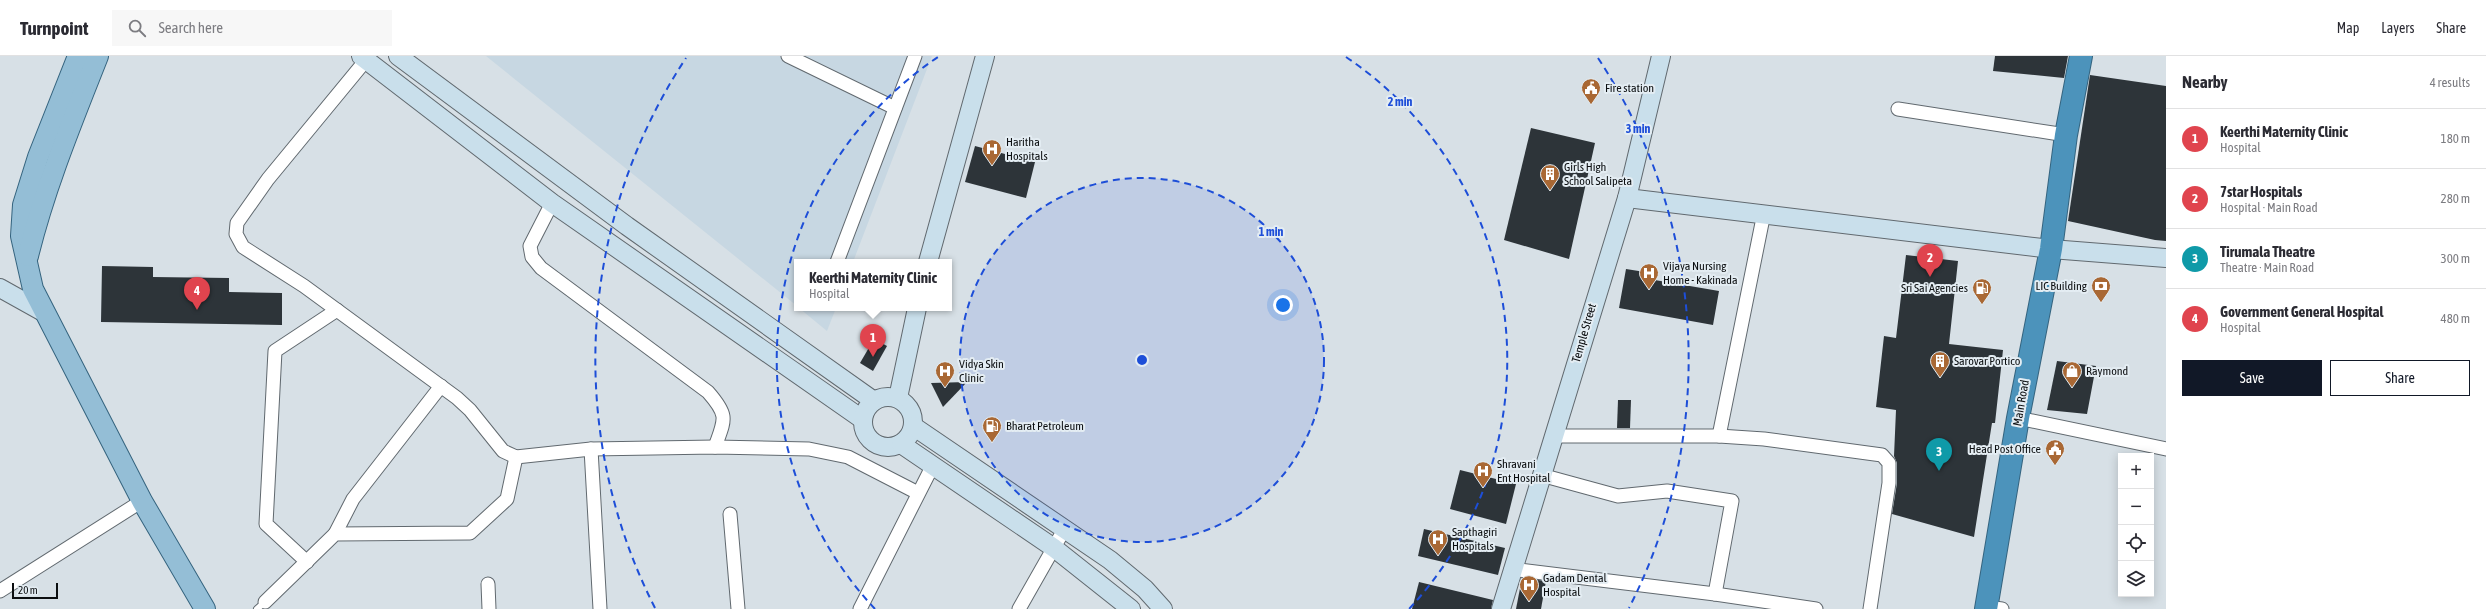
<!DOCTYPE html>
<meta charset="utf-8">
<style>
:root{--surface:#fff;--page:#f7f7f7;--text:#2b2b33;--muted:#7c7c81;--line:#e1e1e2;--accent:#111827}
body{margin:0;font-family:"Asap Condensed",sans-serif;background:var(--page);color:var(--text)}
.controls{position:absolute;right:12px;bottom:12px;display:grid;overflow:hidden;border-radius:0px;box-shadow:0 2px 10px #0003}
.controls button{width:36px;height:36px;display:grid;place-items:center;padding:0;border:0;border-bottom:1px solid var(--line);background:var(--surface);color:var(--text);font:20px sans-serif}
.scale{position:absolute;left:12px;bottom:10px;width:46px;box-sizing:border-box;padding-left:4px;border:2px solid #0b0e10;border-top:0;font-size:11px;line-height:14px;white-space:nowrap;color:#0b0e10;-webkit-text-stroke:3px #e4edf3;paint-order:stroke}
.you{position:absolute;left:1283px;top:249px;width:14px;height:14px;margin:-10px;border:3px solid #fff;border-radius:50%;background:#1a73e8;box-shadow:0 0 0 6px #1a73e833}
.badge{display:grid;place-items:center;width:26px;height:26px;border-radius:50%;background:var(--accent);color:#fff;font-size:13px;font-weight:700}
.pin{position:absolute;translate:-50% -33px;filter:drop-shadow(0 1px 2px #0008)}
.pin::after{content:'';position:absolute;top:21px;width:14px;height:12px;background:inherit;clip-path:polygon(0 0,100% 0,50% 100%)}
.popup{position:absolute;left:794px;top:203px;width:158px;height:52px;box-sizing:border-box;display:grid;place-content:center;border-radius:0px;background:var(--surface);filter:drop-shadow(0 1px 3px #0005);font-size:13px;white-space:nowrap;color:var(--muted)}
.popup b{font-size:15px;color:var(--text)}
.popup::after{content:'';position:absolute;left:50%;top:100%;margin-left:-8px;border:8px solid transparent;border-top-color:var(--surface)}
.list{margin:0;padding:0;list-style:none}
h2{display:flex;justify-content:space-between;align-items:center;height:52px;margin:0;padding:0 16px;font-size:17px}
h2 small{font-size:13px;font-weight:400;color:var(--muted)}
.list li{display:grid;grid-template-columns:26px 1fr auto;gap:12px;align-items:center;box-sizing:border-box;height:60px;padding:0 16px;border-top:1px solid var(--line)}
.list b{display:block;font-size:15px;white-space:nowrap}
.list p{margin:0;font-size:13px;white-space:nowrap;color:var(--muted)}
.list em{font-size:13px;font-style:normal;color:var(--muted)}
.actions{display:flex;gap:8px;padding:12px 16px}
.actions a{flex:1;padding:9px 0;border:1px solid var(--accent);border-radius:0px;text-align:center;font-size:14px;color:var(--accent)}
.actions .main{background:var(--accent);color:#fff}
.icon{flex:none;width:22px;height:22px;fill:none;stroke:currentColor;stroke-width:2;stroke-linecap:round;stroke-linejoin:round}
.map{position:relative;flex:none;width:2166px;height:553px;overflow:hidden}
header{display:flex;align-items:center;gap:24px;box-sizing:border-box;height:56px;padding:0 20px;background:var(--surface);border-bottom:1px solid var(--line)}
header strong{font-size:19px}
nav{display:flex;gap:22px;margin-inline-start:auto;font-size:14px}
.search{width:280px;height:36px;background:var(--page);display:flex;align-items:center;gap:10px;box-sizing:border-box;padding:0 14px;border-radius:0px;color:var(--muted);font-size:15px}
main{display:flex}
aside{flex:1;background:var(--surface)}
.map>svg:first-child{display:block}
</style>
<header>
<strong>Turnpoint</strong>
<div class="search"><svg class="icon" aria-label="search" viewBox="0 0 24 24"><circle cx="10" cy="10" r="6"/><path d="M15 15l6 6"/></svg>Search here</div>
<nav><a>Map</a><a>Layers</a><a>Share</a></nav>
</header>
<main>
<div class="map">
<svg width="2166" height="553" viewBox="0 0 2166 553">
<rect width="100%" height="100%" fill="#d7e0e6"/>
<!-- built -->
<g fill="#c7d7e2">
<path d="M486 0H932L853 206H797V250Z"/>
<path d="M799 252H836L827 275Z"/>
</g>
<!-- building -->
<g fill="#2d3439">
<path d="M1995 0H2068L2064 22 1993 15Z"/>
<path d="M2090 19 2166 30V185L2155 184 2068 165Z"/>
<path d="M1531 72 1595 87 1569 203 1504 184Z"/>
<path d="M975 90 1035 106 1026 142 965 126Z"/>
<path d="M1906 199 1958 205 1949 288 2003 294 1995 367H1992L1974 481 1892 458 1897 427V407L1894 400 1896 354 1876 351 1884 280 1896 282Z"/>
<path d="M102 210 153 211V221L229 222V236L282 237V269L101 266Z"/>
<path d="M1626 213 1645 216 1643 222 1719 235 1713 269 1619 252Z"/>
<path d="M874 283 887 290 873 315 860 307Z"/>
<path d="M2057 305 2096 310 2087 358 2047 354Z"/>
<path d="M967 326 943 351 931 327Z"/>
<path d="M1618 344H1631L1630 372H1617Z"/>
<path d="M1460 414 1516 428 1506 468 1450 453Z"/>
<path d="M1424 473 1505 492 1498 519 1418 500Z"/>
<path d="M1522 522 1546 525 1541 553H1516Z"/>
<path d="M1419 526 1493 544 1491 553H1412Z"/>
</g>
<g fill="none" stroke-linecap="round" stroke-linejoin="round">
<!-- lane casing -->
<g stroke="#61696f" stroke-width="8">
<path id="lane" d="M257 553 265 546"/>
</g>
<!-- street casing -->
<g stroke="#61696f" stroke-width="15">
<g id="street">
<path d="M788 0 895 52"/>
<path d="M366 4 268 123 237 167 236 178 243 191 304 230 457 342 470 354 503 395 516 401 591 393 715 391 809 393 848 401 918 437"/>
<path d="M1898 53 2066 79"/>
<path d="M552 147 530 190 532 201 541 212 708 336C729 360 725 363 715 391"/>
<path d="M837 206 915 0"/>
<path d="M2018 362 2166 393"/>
<path d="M1553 380H1719L1764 383 1882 399 1889 407V427L1870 553"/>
<path d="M1719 380 1764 157"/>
<path d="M591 393 600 553"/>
<path d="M1541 419 1618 440 1667 435 1732 445 1715 538"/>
<path d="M730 458 738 553"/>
<path d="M335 478 353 443 441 330"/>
<path d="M307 506 266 468 275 295 337 254"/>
<path d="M1511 513 1715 538 1816 553"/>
<path d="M488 528 489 553"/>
<path d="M0 535 142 445"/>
<path d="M265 546 335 478 470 477 507 443 516 401"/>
<path d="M1987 551 2002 553"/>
<path d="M860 553 932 411"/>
<path d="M1019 553 1065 472"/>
</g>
</g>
<!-- secondary casing -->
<g stroke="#61696f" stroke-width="20">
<g id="secondary">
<path d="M361 0 552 147 862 363"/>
<path d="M398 0 627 170 874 345"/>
<path d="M1627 142 2051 193 2166 202"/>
<path d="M928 206 985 0"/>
<path d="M0 232 43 256"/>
<circle cx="888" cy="366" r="25"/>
<path d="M898 342 917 252"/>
<path d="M913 370 1110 504 1145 533 1163 553"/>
<path d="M901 388 1054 492 1131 553"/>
<path d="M1501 553 1627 142 1661 0"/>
</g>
</g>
<!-- primary casing -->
<g stroke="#35647f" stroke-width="22">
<g id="primary">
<path d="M78 0 38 101 23 149 21 180 33 233 142 445 205 553"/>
<path d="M28 200C45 131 72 66 98 0"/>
</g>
</g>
<!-- highway casing -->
<g stroke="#35647f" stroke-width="24">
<path id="highway" d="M1986 553 2018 362 2051 193 2066 79 2081 0"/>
</g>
<!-- lane -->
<use href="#lane" stroke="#fff" stroke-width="6"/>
<!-- street -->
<use href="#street" stroke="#fff" stroke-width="13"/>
<!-- secondary -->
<use href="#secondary" stroke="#c9dfeb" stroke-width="18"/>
<!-- primary -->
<use href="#primary" stroke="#94bed6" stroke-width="20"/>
<!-- highway -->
<use href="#highway" stroke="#4c93bb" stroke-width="22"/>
</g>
<!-- distance rings -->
<circle cx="1142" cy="304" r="182" fill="#1d4ed8" fill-opacity=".12"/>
<g fill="none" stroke="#1d4ed8" stroke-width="2" stroke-dasharray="7 5">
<circle cx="1142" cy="304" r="182"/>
<path d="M875 553A365 365 0 0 1 938 1M1346 1A365 365 0 0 1 1409 553"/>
<path d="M655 552A547 547 0 0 1 686 2M1598 2A547 547 0 0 1 1629 552"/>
</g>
<!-- icons -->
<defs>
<g id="civic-pin" transform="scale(1)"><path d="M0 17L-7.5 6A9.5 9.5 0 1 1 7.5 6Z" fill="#a96834" stroke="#e4edf3"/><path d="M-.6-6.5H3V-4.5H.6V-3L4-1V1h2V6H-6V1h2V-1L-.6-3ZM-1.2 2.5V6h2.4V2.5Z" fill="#fff"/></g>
<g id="hospital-pin" transform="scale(1)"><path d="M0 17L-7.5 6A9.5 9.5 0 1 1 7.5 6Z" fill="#a96834" stroke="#e4edf3"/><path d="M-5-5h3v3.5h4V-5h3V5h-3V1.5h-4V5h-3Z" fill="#fff"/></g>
<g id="building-pin" transform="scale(1)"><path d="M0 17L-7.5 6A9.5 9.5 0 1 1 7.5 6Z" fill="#a96834" stroke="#e4edf3"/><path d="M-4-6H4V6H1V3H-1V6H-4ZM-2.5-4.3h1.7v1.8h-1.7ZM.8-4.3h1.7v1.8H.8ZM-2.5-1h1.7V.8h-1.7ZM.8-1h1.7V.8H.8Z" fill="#fff"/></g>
<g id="bank-pin" transform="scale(1)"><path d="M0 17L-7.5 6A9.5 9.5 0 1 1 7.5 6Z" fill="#a96834" stroke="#e4edf3"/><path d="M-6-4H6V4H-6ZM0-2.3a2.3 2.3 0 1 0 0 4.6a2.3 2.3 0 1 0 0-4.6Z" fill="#fff"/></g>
<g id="fuel-pin" transform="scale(1)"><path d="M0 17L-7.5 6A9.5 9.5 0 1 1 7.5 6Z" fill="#a96834" stroke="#e4edf3"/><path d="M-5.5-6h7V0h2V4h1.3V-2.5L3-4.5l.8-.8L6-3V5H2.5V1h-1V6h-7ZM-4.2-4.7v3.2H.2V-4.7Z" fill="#fff"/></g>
<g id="shop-pin" transform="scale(1)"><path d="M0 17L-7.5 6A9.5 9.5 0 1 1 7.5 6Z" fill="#a96834" stroke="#e4edf3"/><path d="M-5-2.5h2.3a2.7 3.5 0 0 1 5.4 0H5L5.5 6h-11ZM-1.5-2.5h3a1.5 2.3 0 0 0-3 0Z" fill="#fff"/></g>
</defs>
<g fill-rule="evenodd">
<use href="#civic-pin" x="1591" y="32"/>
<use href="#hospital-pin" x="992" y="93"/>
<use href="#building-pin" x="1550" y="118"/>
<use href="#hospital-pin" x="1649" y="217"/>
<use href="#bank-pin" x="2101" y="230"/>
<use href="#fuel-pin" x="1982" y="232"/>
<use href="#building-pin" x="1940" y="305"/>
<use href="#hospital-pin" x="945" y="315"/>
<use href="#shop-pin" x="2072" y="315"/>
<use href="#fuel-pin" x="992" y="370"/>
<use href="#civic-pin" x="2055" y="393"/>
<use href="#hospital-pin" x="1483" y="415"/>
<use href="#hospital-pin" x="1438" y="483"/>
<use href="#hospital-pin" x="1529" y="529"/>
</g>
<g text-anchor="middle" stroke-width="4" stroke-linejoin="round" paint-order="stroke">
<!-- poi labels -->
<g font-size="12" fill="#0b0e10" stroke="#e4edf3" text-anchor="start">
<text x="1605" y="36">Fire station</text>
<text x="1006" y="90">Haritha<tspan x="1006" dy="14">Hospitals</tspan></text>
<text x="1564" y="115">Girls High<tspan x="1564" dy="14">School Salipeta</tspan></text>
<text x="1663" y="214">Vijaya Nursing<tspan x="1663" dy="14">Home - Kakinada</tspan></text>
<text x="2087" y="234" text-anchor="end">LIC Building</text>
<text x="1968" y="236" text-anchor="end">Sri Sai Agencies</text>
<text x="1954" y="309">Sarovar Portico</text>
<text x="959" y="312">Vidya Skin<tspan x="959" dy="14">Clinic</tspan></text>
<text x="2086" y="319">Raymond</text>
<text x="1006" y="374">Bharat Petroleum</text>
<text x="2041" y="397" text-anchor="end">Head Post Office</text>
<text x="1497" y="412">Shravani<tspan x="1497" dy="14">Ent Hospital</tspan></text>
<text x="1452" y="480">Sapthagiri<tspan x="1452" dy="14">Hospitals</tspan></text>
<text x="1543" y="526">Gadam Dental<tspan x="1543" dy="14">Hospital</tspan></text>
</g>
<!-- street labels -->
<g font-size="12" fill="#0b0e10" stroke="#e4edf3">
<text transform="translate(1584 277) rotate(-74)" y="4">Temple Street</text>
<text transform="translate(2021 347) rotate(-80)" y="4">Main Road</text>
</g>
</g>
<circle cx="1142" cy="304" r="6" fill="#1d4ed8" stroke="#e4edf3" stroke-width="2"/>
<g font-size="12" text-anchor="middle" font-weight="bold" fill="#1d4ed8" stroke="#e4edf3" stroke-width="4" stroke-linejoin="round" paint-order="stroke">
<text x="1400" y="50">2 min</text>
<text x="1638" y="77">3 min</text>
<text x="1271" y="180">1 min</text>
</g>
</svg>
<div class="controls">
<button>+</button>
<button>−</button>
<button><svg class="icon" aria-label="locate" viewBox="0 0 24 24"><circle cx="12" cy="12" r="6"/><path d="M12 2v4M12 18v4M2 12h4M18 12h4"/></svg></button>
<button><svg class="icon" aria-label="layers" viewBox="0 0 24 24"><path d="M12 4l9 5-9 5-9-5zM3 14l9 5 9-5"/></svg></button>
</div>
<div class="scale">20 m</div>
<div class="you"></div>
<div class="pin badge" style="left:873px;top:301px;background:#e0444e">1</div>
<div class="popup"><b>Keerthi Maternity Clinic</b>Hospital</div>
<div class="pin badge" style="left:1930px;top:221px;background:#e0444e">2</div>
<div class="pin badge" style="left:1939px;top:415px;background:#0f9aa8">3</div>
<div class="pin badge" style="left:197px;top:254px;background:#e0444e">4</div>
</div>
<aside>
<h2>Nearby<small>4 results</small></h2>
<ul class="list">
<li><span class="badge" style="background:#e0444e">1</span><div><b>Keerthi Maternity Clinic</b><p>Hospital</p></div><em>180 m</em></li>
<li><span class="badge" style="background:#e0444e">2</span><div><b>7star Hospitals</b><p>Hospital · Main Road</p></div><em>280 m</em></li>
<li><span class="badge" style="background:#0f9aa8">3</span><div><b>Tirumala Theatre</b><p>Theatre · Main Road</p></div><em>300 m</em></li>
<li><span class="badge" style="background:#e0444e">4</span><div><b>Government General Hospital</b><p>Hospital</p></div><em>480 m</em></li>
</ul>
<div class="actions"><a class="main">Save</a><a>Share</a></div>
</aside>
</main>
